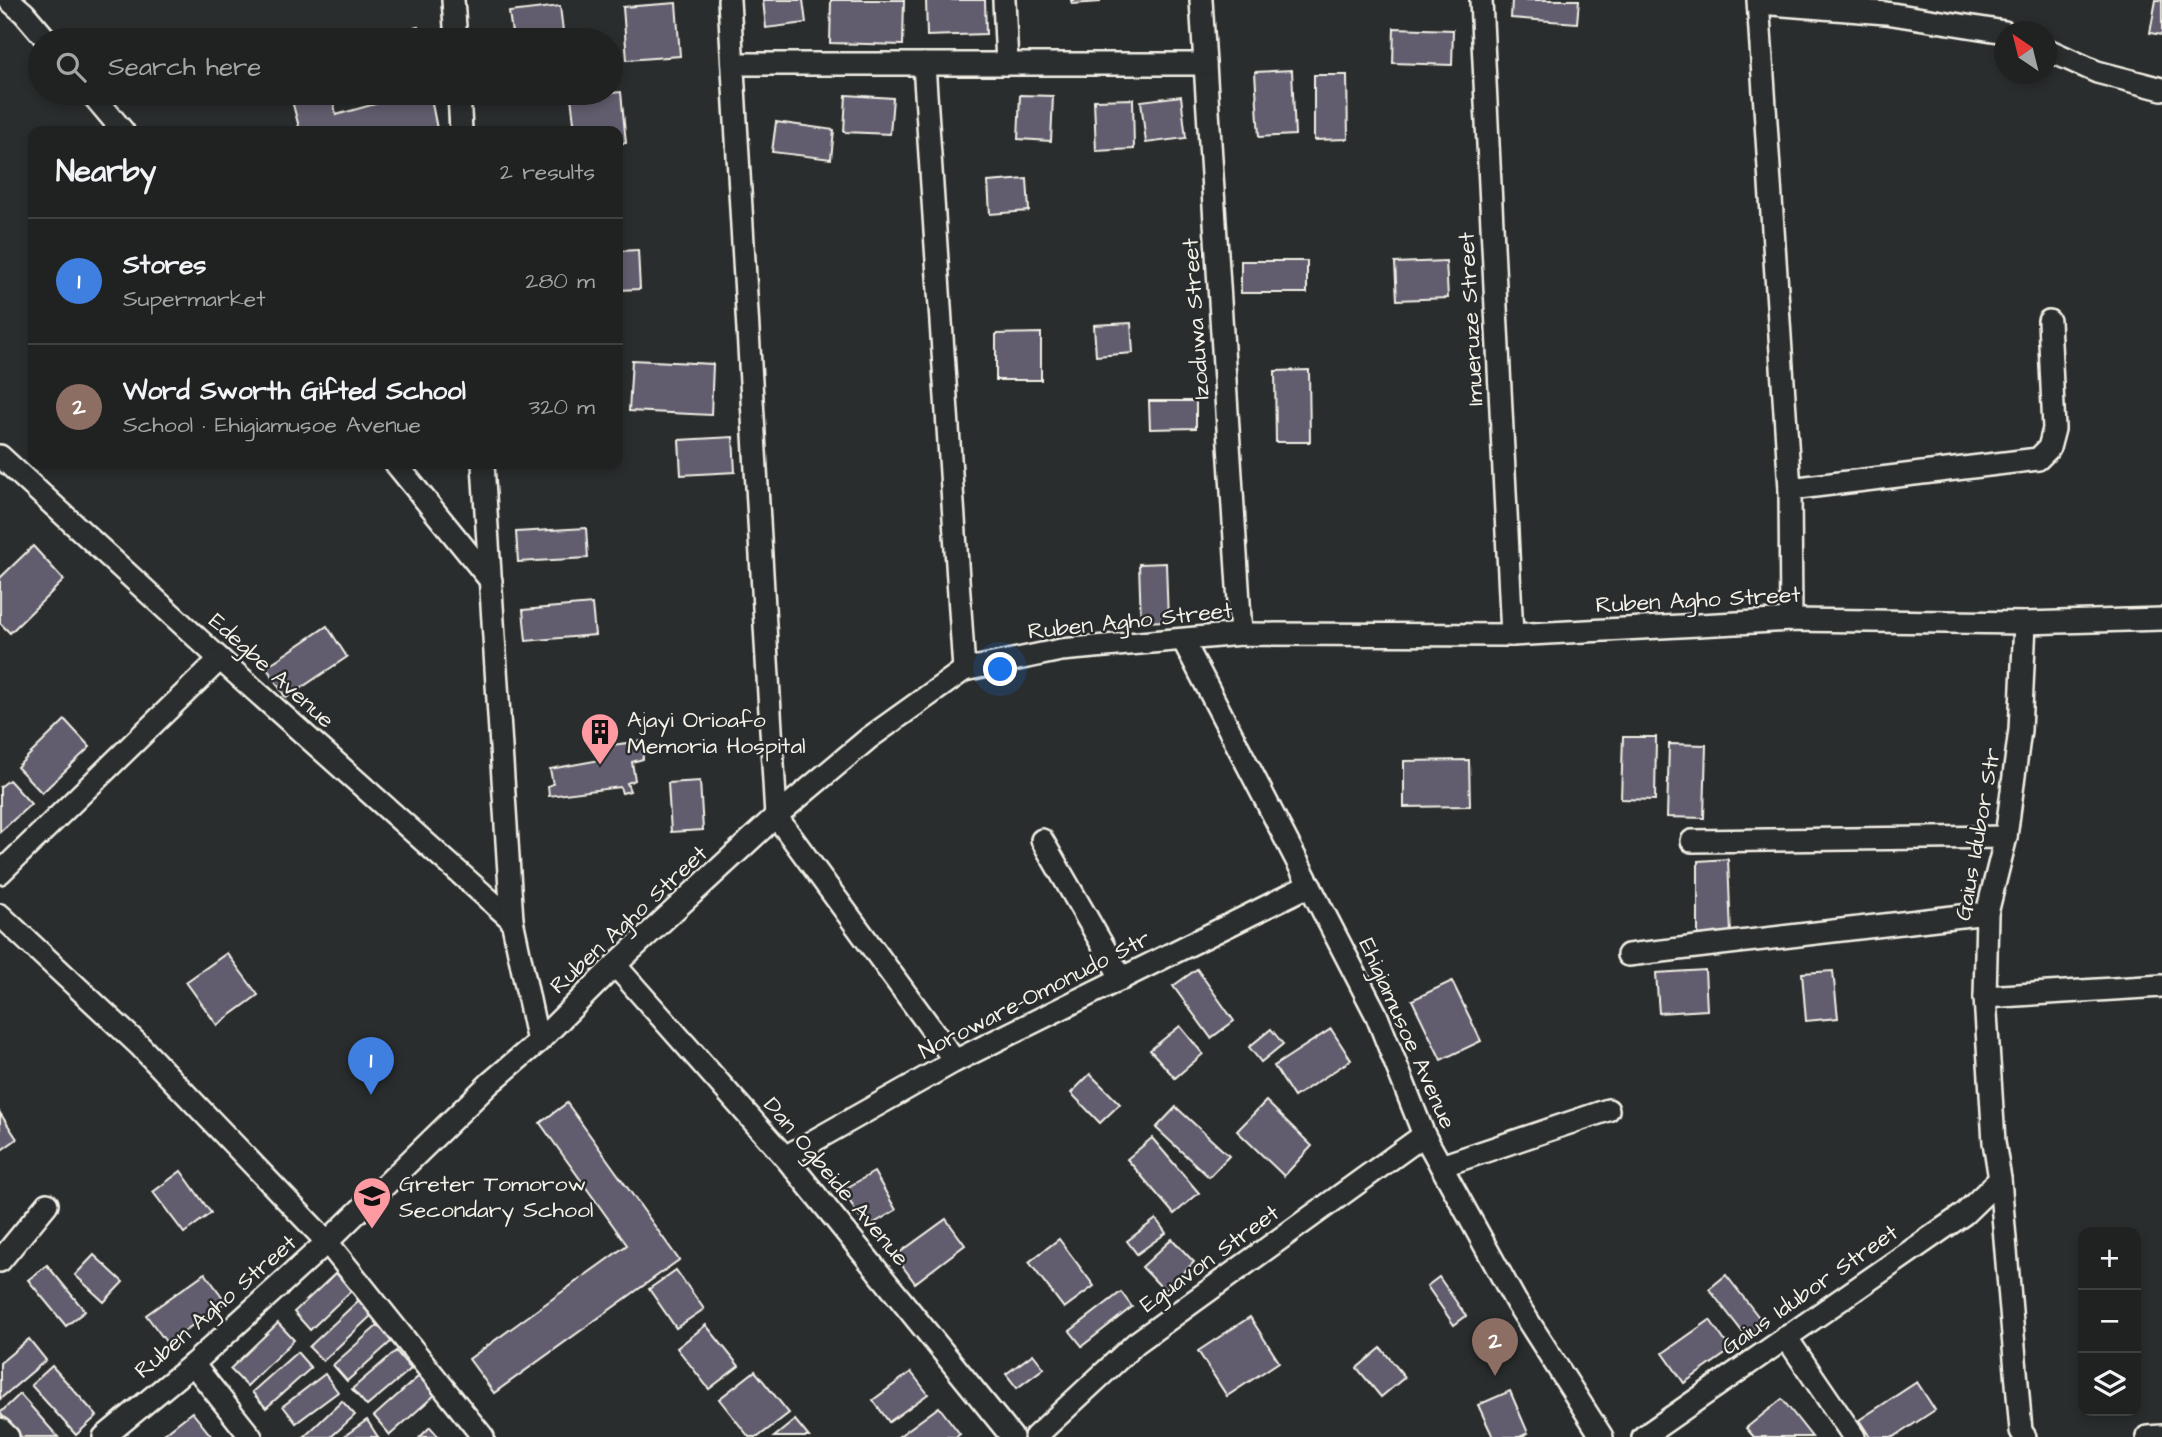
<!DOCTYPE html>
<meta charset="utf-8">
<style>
:root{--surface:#202222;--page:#282a2a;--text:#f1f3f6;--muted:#a2a4a5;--line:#3d3f40;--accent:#ff9aa2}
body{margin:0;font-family:"Architects Daughter",sans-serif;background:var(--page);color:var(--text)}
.controls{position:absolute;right:21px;bottom:21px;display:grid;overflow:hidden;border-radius:14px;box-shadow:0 4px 10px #0003}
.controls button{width:63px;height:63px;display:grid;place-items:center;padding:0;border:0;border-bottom:2px solid var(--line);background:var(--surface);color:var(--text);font:35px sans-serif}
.compass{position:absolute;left:1994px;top:21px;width:63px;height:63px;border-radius:50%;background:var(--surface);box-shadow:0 4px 10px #0003;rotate:325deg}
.you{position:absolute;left:1001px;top:670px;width:24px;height:24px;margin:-18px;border:5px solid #fff;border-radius:50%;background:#1a73e8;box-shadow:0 0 0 10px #1a73e833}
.badge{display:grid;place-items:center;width:46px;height:46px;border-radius:50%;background:var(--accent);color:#fff;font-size:23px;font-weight:700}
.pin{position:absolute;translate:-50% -58px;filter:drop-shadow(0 2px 4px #0008)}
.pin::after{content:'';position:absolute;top:37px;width:24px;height:21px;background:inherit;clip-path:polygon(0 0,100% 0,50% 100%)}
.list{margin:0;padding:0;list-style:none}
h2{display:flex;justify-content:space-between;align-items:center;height:91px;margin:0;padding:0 28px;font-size:30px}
h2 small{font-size:23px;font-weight:400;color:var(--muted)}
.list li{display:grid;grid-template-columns:46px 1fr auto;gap:21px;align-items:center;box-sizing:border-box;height:126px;padding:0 28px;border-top:2px solid var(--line)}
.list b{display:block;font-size:26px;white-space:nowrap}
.list p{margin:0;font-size:23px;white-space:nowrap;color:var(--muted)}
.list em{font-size:23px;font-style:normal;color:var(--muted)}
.icon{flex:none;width:38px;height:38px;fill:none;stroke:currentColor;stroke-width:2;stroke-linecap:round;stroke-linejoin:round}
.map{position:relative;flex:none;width:2162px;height:1437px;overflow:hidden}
.search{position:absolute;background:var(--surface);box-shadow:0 4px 10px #0003;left:28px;top:28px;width:595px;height:77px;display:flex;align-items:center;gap:18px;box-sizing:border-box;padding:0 24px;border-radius:38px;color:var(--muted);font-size:26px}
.panel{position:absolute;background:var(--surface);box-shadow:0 4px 10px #0003;left:28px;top:126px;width:595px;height:343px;border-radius:14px}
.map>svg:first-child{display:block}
</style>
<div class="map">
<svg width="2162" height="1437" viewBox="0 0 2162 1437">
<rect width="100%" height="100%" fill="#2a2d2e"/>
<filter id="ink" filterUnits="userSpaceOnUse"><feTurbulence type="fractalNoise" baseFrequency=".0143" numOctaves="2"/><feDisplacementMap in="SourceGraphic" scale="14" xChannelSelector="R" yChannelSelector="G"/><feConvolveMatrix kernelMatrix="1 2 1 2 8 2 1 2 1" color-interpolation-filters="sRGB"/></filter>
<g filter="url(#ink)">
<!-- building -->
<g fill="#625d6e" stroke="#f4f1e8" stroke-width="2">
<path d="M763 0H803L806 23 766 28Z"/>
<path d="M831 0H904L903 45 830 43Z"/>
<path d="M926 0H985L986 34 927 36Z"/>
<path d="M1071 0H1100V2L1072 4Z"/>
<path d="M1512 0H1579L1577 23 1511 18Z"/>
<path d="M2156 0H2162V35L2150 33Z"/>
<path d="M676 3 680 56 627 60 623 7Z"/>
<path d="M560 6 564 40H513L509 12Z"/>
<path d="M418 27 421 40H350Z"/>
<path d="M1394 28 1453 30 1452 65 1393 63Z"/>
<path d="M1292 70 1295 135 1259 137 1255 72Z"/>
<path d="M1314 75H1347L1348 139 1314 140Z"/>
<path d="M621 92 626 143 618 144V131H575L571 97Z"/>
<path d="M290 93H332L336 115 389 100 387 93H430L437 129 421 131H300Z"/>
<path d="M846 95 893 98 890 134 844 132Z"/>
<path d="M1020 95 1053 96 1051 141 1018 139Z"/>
<path d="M1181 96 1186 138 1146 143 1141 101Z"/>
<path d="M1133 99 1134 149 1096 151 1094 100Z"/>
<path d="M776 122 834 130 831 159 772 152Z"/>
<path d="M1027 179 1029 211 990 214 988 182Z"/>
<path d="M638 250 640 289 618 290V251Z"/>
<rect x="1241" y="261" width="66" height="32"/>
<path d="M1446 261 1448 298 1397 300 1395 263Z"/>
<path d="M1131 323 1133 353 1096 356 1094 325Z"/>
<path d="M1041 333V380H996V334Z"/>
<path d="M632 360 713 364 711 415 629 411Z"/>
<path d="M1309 370 1310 442H1276L1275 371Z"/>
<path d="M1149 401H1196V428L1150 429Z"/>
<path d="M733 437 735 472 681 475 679 440Z"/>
<path d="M586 528 588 558 518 562 516 532Z"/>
<path d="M33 546 64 580 10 633 0 623V578Z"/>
<path d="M1166 563 1168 621 1141 622 1139 564Z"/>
<path d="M592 604 595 635 526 641 523 610Z"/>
<path d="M327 626 347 657 286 698 266 667Z"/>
<path d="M65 720 90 747 42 793 17 767Z"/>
<path d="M1623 737H1656L1655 800 1621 799Z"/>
<path d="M642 741 643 759 632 762 635 780 627 783 630 791 622 793 620 787 549 796 548 786 553 784 550 769 600 760 597 747Z"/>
<path d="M1669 744 1706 745 1704 818 1667 817Z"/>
<path d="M1469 760 1470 806 1404 807V761Z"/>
<path d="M9 780 31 804 0 832V787Z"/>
<path d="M700 781 703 830 671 832 668 783Z"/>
<path d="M1728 859 1731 935 1698 936V861Z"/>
<path d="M227 953 258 995 217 1025 186 982Z"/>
<path d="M1197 969 1234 1021 1211 1038 1173 986Z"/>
<path d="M1705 970 1707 1010 1659 1013 1656 973Z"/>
<path d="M1833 971 1838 1018 1806 1021 1802 973Z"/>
<path d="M1452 981 1481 1041 1441 1060 1412 1000Z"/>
<path d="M1180 1026 1203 1054 1175 1078 1150 1050Z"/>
<path d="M1271 1029 1283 1044 1261 1062 1249 1047Z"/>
<path d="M1331 1029 1351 1060 1294 1097 1274 1066Z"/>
<path d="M1090 1074 1120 1104 1100 1123 1071 1093Z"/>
<path d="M1266 1101 1312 1146 1284 1176 1237 1131Z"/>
<path d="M567 1103 679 1260 494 1393 469 1359 627 1245 540 1123Z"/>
<path d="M1176 1107 1229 1156 1209 1177 1156 1128Z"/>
<path d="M0 1113 17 1139 0 1151Z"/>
<path d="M1152 1138 1199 1193 1174 1214 1127 1159Z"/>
<path d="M181 1171 211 1213 184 1233 153 1192Z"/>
<path d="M874 1172 896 1210 866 1228 843 1190Z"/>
<path d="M946 1219 965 1245 915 1283 895 1256Z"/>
<path d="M1156 1219 1166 1233 1137 1254 1127 1241Z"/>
<path d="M1059 1239 1094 1286 1064 1308 1029 1262Z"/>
<path d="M1172 1239 1194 1262 1165 1291 1142 1267Z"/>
<path d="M94 1255 123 1282 104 1302 75 1275Z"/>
<path d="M47 1265 85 1311 66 1326 28 1280Z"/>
<path d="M676 1270 704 1309 676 1328 649 1289Z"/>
<path d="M205 1273 226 1302 167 1343 146 1315Z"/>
<path d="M336 1273 352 1290 310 1330 294 1312Z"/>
<path d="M1726 1275 1765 1325 1748 1339 1709 1289Z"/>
<path d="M1439 1277 1466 1316 1454 1325 1427 1286Z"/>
<path d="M1121 1292 1132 1307 1082 1346 1070 1331Z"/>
<path d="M360 1299 373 1314 323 1361 309 1347Z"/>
<path d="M1250 1317 1279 1362 1227 1396 1198 1351Z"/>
<path d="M1710 1320 1731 1350 1684 1383 1663 1353Z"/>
<path d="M278 1323 294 1340 247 1386 230 1369Z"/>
<path d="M378 1325 393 1340 347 1381 333 1365Z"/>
<path d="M706 1325 739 1366 709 1389 677 1348Z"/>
<path d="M29 1339 46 1360 0 1399V1363Z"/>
<path d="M1381 1348 1405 1377 1381 1397 1357 1368Z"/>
<path d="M396 1351 411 1369 367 1406 352 1389Z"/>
<path d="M297 1352 311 1368 266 1408 252 1392Z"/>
<path d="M1033 1354 1044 1368 1017 1388 1006 1374Z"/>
<path d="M52 1366 97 1416 76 1435 31 1385Z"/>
<path d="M755 1371 789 1413 758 1437H749L719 1399Z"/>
<path d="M911 1372 928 1394 889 1422 873 1400Z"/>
<path d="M325 1374 338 1392 296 1423 283 1406Z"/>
<path d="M419 1376 436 1394 390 1435 374 1416Z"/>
<path d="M1917 1382 1935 1410 1894 1437H1870L1859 1420Z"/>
<path d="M1510 1391 1528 1433 1520 1437H1493L1478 1405Z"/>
<path d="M20 1394 58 1437H21L0 1413Z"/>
<path d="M1782 1399 1812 1437H1754L1746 1428Z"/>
<path d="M342 1401 355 1415 331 1437H304Z"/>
<path d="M939 1407 960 1434 956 1437H898Z"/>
<path d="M192 1412 212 1437H160Z"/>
<path d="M367 1420 378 1437H343Z"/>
<path d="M795 1420 809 1437H774Z"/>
<path d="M430 1427 439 1437H420Z"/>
</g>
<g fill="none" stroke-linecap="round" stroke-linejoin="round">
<!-- minor casing -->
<g stroke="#f4f1e8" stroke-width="26">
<g id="minor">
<path d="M9 0 24 13 47 40"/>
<path d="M453 0 456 40"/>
<path d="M729 0 776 816 955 1061"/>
<path d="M1004 0 1007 64"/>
<path d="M1201 0 1241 634"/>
<path d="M1481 0 1512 635"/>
<path d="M1758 0 1790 489 1791 620"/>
<path d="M1759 3 1886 13 2005 32"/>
<path d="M2046 49 2097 72 2162 89"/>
<path d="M733 64H1205"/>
<path d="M924 64 964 670"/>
<path d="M91 93 123 131"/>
<path d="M459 93 461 131"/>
<path d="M0 456 220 659 512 920"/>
<path d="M396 464 491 581"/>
<path d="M483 464 512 920 538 1042"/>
<path d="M1790 489 2038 459 2049 448 2054 429 2049 321"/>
<path d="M1183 640 1376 1014 1424 1135 1516 1302 1602 1437"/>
<path d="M1042 840 1122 979"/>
<path d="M1692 841 2006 837"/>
<path d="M0 873 220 659"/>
<path d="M0 915 139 1045 327 1242 483 1437"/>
<path d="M1628 955 1987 913"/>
<path d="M615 965 785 1157 1012 1437"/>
<path d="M1985 997 2162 986"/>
<path d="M785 1157 955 1061 1310 885"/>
<path d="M1441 1166 1608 1110"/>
<path d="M0 1261 47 1204"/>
<path d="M1786 1337 1854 1437"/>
<path d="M193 1364 251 1437"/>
<path d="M0 1429 8 1437"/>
<path d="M104 1437 193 1364 327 1242 490 1083 538 1042 615 965 776 816 869 738 964 670 1061 650 1241 634 1512 635 1791 620 2025 623 2162 619"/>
<path d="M1035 1437 1136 1343 1424 1135"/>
<path d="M1643 1437 1964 1214 2000 1179"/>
<path d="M2025 1437 2021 1431 2000 1179 1994 1142 1985 997 1987 913 2006 837 2020 730 2025 623"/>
<path d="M2147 1437 2162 1436"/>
</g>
</g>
<!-- minor -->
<use href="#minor" stroke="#2a2d2e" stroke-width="21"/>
</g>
</g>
<!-- icons -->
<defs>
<g id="building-pin" transform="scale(2.0125)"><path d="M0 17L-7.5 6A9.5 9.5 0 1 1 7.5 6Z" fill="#ff9aa2" stroke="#2a2d2e"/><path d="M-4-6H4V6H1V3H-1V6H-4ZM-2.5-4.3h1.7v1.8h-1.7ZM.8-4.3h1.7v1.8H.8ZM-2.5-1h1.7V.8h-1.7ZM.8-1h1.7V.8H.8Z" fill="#111"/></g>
<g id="school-pin" transform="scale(2.0125)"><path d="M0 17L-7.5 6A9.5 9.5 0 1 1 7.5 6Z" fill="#ff9aa2" stroke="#2a2d2e"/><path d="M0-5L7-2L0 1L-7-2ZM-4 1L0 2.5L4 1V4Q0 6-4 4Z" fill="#111"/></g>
</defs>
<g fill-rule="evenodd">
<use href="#building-pin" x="600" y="732"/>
<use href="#school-pin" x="372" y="1196"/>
</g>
<g text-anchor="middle" stroke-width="5" stroke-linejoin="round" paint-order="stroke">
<!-- street labels -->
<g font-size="23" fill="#f4f1e8" stroke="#2a2d2e">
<text transform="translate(1195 319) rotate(-94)" y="8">Izoduwa Street</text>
<text transform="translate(1470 319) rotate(-93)" y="8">Imueruze Street</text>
<text transform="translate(1698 599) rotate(-3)" y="8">Ruben Agho Street</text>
<text transform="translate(1130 620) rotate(-6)" y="8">Ruben Agho Street</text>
<text transform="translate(272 670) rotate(42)" y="8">Edegbe Avenue</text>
<text transform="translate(1977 834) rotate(-80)" y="8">Gaius Idubor Str</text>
<text transform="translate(628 919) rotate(-43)" y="8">Ruben Agho Street</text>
<text transform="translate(1034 994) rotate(-27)" y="8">Noroware-Omonudo Str</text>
<text transform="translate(1408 1033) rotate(66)" y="8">Ehigiamusoe Avenue</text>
<text transform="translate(837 1181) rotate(50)" y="8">Dan Ogbeide Avenue</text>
<text transform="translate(1209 1258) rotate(-36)" y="8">Eguavon Street</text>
<text transform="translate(1809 1289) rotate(-35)" y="8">Gaius Idubor Street</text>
<text transform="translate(215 1306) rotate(-41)" y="8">Ruben Agho Street</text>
</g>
<!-- poi labels -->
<g font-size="23" fill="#f4f1e8" stroke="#2a2d2e" text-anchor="start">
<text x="627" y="727">Ajayi Orioafo<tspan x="627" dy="26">Memoria Hospital</tspan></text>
<text x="399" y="1191">Greter Tomorow<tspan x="399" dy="26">Secondary School</tspan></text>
</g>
</g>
</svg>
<div class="controls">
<button>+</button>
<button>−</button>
<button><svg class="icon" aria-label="layers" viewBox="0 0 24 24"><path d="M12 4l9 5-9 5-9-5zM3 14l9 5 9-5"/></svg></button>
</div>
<svg class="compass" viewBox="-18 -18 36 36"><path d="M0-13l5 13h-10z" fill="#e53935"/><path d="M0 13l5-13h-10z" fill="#a2a4a5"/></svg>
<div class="you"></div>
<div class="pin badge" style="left:371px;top:1095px;background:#3f7fe0">1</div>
<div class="pin badge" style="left:1495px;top:1376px;background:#8d6e63">2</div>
<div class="search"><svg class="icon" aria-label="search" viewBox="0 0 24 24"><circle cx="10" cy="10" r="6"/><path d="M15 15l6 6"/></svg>Search here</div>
<section class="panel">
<h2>Nearby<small>2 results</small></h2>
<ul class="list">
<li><span class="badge" style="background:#3f7fe0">1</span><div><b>Stores</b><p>Supermarket</p></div><em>280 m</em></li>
<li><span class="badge" style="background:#8d6e63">2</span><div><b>Word Sworth Gifted School</b><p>School · Ehigiamusoe Avenue</p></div><em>320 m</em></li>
</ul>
</section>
</div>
